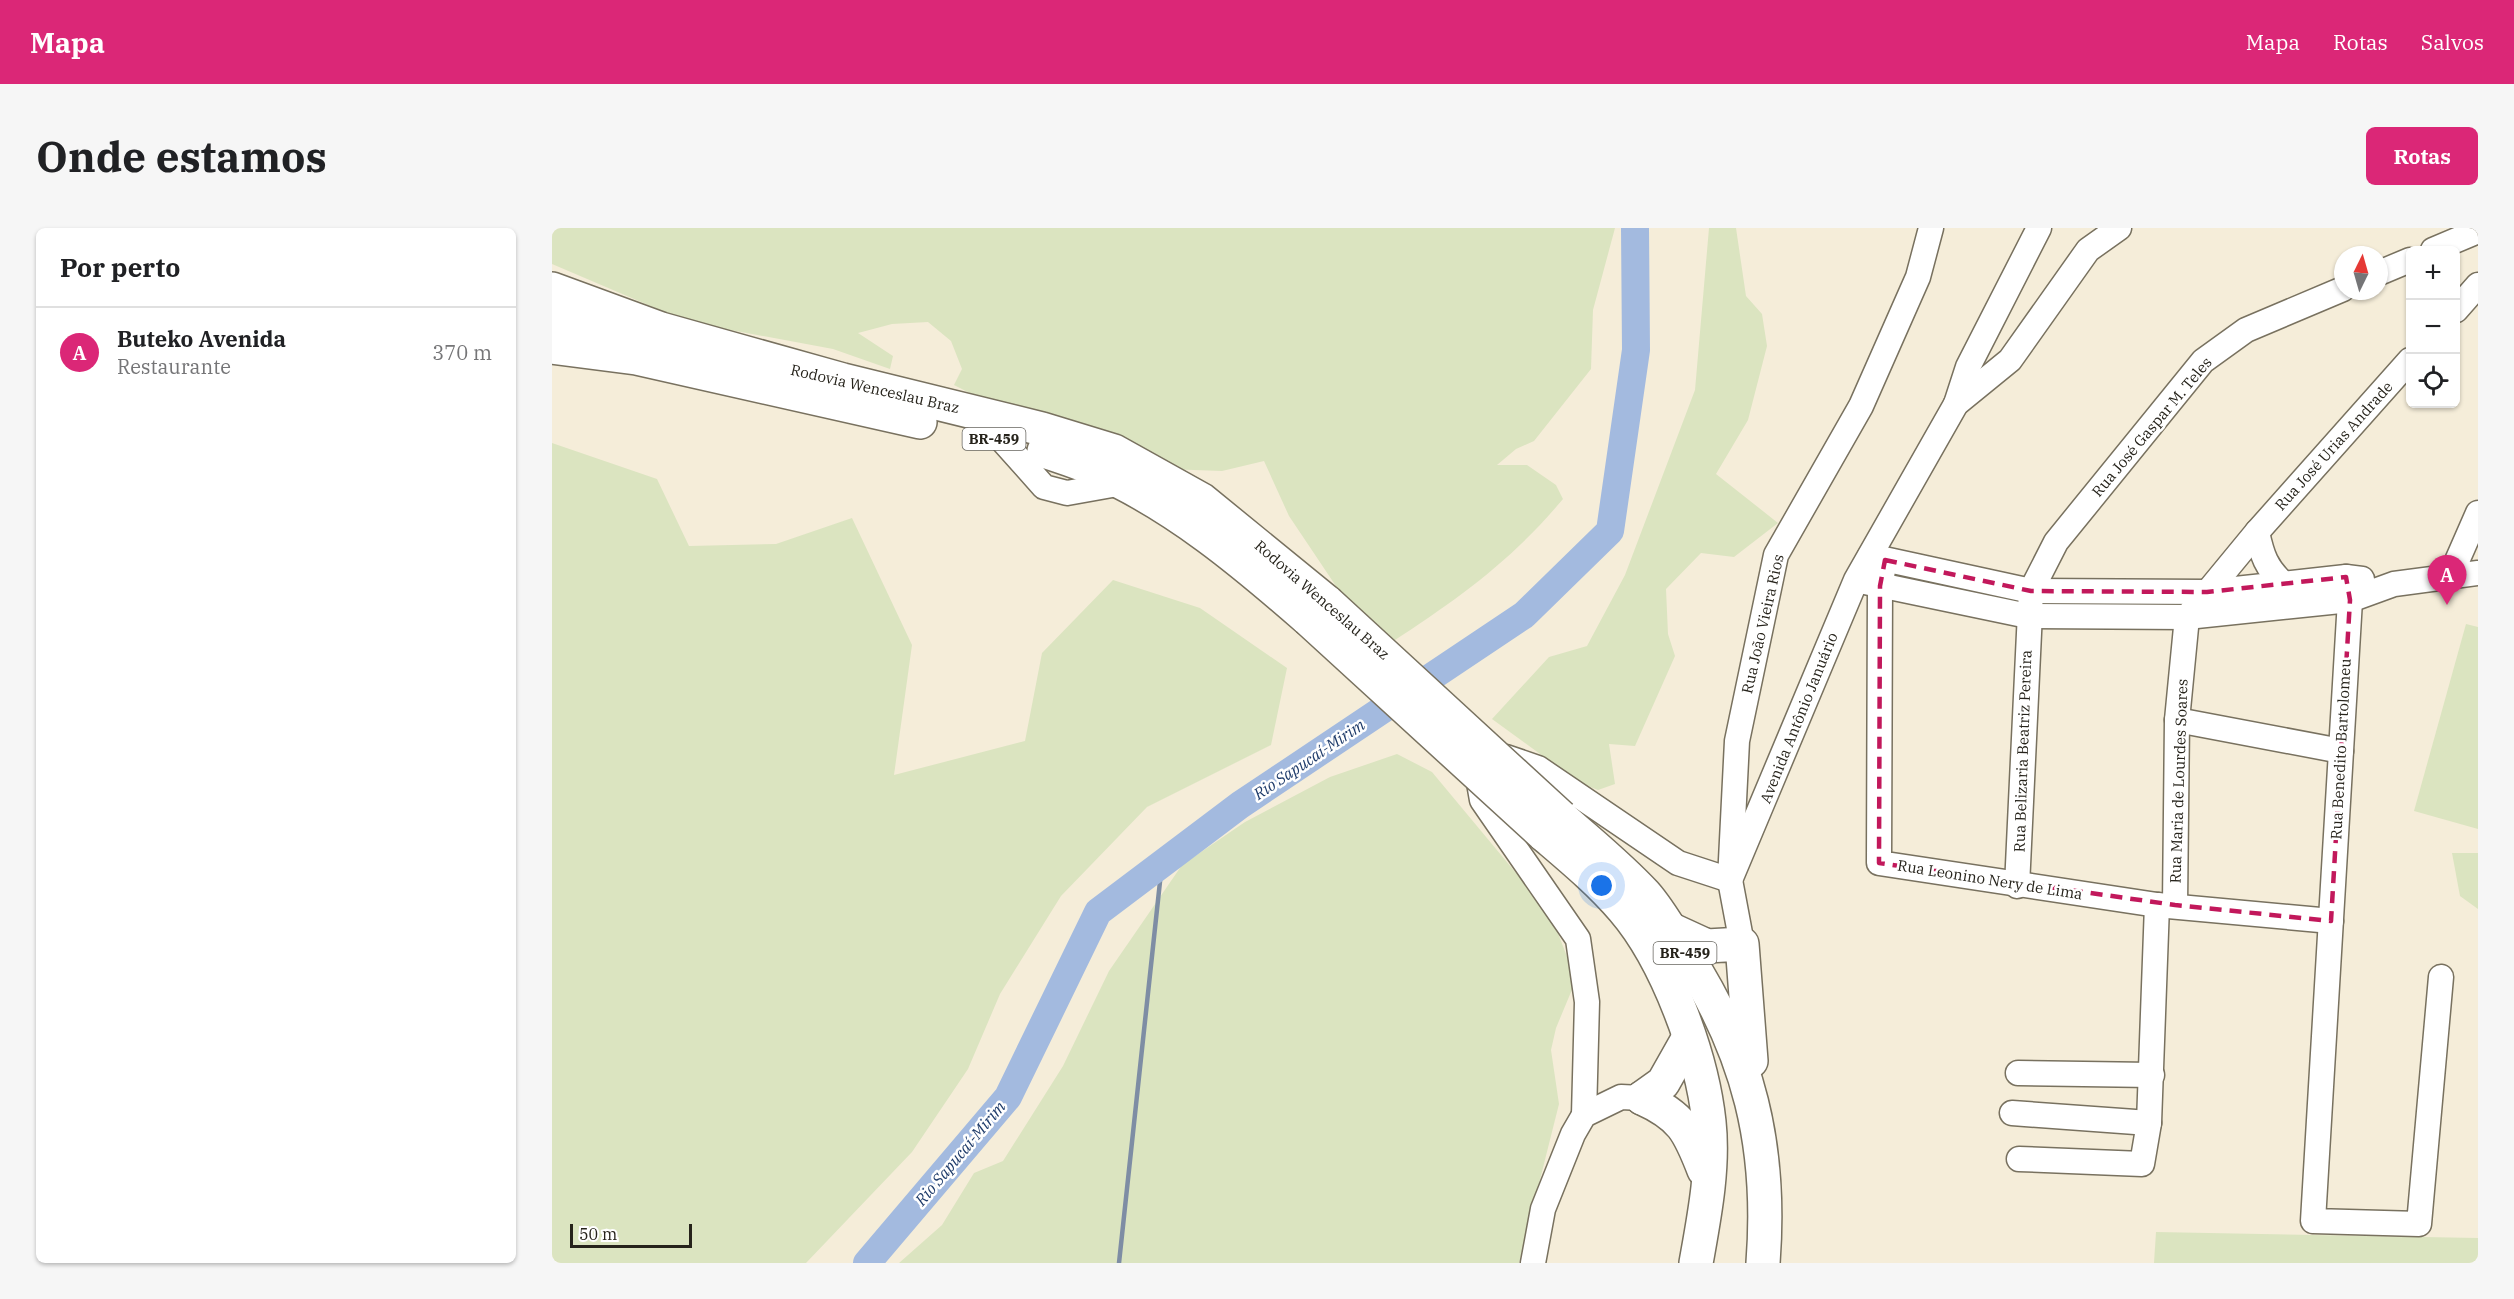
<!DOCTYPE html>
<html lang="pt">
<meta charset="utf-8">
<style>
:root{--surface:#fff;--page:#f6f6f6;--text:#202124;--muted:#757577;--line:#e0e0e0;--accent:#db2777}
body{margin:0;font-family:"IBM Plex Serif",serif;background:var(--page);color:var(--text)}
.controls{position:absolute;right:18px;top:18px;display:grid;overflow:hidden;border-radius:9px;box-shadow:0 2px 4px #0004}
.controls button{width:54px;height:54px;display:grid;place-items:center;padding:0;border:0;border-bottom:2px solid var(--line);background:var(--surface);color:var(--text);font:30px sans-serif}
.compass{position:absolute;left:1782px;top:18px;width:54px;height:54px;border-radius:50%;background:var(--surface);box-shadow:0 2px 4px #0004;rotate:5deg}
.scale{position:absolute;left:18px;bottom:15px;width:122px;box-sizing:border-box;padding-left:6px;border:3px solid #26231b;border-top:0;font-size:16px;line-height:21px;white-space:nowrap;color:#26231b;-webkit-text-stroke:4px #fff;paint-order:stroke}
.you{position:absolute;left:1050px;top:658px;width:21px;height:21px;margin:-15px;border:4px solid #fff;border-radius:50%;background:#1a73e8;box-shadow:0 0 0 9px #1a73e833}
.badge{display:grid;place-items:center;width:39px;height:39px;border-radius:50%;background:var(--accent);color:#fff;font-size:20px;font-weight:700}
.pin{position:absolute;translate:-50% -50px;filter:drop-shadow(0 2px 3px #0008)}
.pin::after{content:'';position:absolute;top:32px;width:21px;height:18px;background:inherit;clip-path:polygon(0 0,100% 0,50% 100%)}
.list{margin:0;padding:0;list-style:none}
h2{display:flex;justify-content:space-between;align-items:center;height:78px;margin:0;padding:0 24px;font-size:26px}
h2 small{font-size:20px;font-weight:400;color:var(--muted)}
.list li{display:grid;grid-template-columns:39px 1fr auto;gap:18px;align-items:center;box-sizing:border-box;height:90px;padding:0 24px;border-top:2px solid var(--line)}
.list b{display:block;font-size:22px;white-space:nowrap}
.list p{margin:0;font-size:20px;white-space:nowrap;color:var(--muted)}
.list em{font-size:20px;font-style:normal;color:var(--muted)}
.icon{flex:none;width:33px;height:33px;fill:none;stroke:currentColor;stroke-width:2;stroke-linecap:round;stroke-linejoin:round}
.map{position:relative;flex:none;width:1926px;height:1035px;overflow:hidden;border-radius:9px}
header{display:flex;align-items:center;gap:36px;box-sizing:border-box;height:84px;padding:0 30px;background:var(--accent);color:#fff}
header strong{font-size:28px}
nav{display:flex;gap:33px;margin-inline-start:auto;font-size:21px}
.intro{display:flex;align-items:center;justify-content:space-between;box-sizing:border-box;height:144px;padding:0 36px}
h1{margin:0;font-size:42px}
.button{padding:15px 27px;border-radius:9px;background:var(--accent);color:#fff;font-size:21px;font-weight:700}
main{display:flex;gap:36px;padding:0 36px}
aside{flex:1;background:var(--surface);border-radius:9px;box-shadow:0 2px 4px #0004}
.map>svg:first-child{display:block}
</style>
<header>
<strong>Mapa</strong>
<nav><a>Mapa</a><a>Rotas</a><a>Salvos</a></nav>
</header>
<div class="intro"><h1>Onde estamos</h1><a class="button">Rotas</a></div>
<main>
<aside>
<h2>Por perto<small></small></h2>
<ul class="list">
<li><span class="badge">A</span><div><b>Buteko Avenida</b><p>Restaurante</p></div><em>370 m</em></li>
</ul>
</aside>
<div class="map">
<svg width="1926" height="1035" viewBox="0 0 1926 1035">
<rect width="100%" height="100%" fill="#f5edd9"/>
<!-- green -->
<g fill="#dbe4c0">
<path d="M0 0H1063L1041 82 1039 141 982 213 964 221 945 237H975L1004 257 1011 271C959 333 907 370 840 414L798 379 737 288 712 233 670 243 614 241 455 184 402 157 410 141 399 113 376 94 340 96 306 105 341 128 338 141 281 121 136 94 0 36Z"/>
<path d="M1157 0H1184L1194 68 1210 86 1215 118 1196 192 1164 246 1226 295 1182 329 1149 325 1114 361 1116 406 1123 428 1083 518 1057 516 1063 556 1046 562 1028 555 940 491 997 429 1035 418 1073 347 1143 162Z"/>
<path d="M0 215 105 251 137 318 224 316 300 290 360 417 342 547 473 513 490 425 561 352 648 380 735 440 719 517 595 579 509 668 448 766 416 841 360 924 254 1035H0Z"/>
<path d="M1914 396 1926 399V601L1862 583Z"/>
<path d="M845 526 880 544 999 687 1024 752 1004 800 999 822 1007 876 967 1035H347L390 997 422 945 451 933 511 838 557 743 630 637 693 594 778 549Z"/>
<path d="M1900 625H1926V681L1908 668Z"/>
<path d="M1604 1004 1926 1010V1035H1602Z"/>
</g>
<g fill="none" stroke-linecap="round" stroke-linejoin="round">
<!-- stream -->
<path stroke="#7e8da4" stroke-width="4.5" d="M567 1035 610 635"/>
<!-- river -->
<path stroke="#a3badf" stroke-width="28" d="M315 1035 456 869 546 684 688 577 972 387 1058 303 1084 122 1083 0"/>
<!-- minor casing -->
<g stroke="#78715f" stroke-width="27">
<g id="minor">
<path d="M1881 22 1926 3"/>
<path d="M1827 45 1858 32"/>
<path d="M1904 82 1926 57"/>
<path d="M1404 176 1416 139 1487 0"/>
<path d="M451 213 492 259 515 265 571 255"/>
<path d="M1705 304C1710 327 1714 340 1732 356"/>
<path d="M1318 328 1479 363 1655 364 1794 349 1810 351"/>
<path d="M1333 332 1328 358 1327 635 1605 677 1779 693"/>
<path d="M1794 349 1798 372 1761 993 1867 996 1889 749"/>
<path d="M1898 349 1926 285"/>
<path d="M1313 354 1476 388 1635 389 1798 372 1842 356 1926 345"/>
<path d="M1625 492 1789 523"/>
<path d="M1465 658 1479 363 1504 314 1651 133 1694 102 1791 61"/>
<path d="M1623 677 1625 492 1635 389 1705 304 1858 132"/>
<path d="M1190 716 1178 652 1185 513 1224 327 1309 178 1366 49 1379 0"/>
<path d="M1466 845 1600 847"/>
<path d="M1460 885 1597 895"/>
<path d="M1032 887 1035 774 1026 711 930 572 927 555 932 541 940 533 954 529 986 540 1126 635 1178 652 1304 352 1404 176 1458 132 1536 22 1567 0"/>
<path d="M1467 931 1590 936 1597 895 1605 677"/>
<path d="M981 1035 991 981 1021 906 1032 887 1069 869 1090 870"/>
</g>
</g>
<!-- major casing -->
<g stroke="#78715f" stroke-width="33">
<path id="major" d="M0 92 129 119"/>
</g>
<!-- highway casing -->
<g stroke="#78715f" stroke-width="36">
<g id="highway">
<path d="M0 61 109 101 291 152 490 201 562 223 650 272 775 374"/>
<path d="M0 119 84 130 368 194"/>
<path d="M492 223C509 229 527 234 543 242 623 277 692 335 756 391"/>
<path d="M1009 589C1037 614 1067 638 1093 666 1109 684 1121 707 1134 727 1197 825 1220 918 1211 1035"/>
<path d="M991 606C1019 630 1047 653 1071 681 1115 732 1150 828 1157 894 1162 940 1152 990 1144 1035"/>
<path d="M1118 701 1155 718 1190 716 1199 833"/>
<path d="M1090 870C1130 888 1137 903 1152 942"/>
<path d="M1090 870 1111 855 1137 809"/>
</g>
</g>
<!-- minor -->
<use href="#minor" stroke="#fff" stroke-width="24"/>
<!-- major -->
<use href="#major" stroke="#fff" stroke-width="30"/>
<!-- highway -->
<use href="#highway" stroke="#fff" stroke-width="33"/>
<!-- highway-bridge casing -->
<g stroke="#78715f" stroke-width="36" stroke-linecap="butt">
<g id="highway-bridge">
<path d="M775 374 1009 589"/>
<path d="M756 391 991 606"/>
</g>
</g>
<!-- highway-bridge -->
<use href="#highway-bridge" stroke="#fff" stroke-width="33"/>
</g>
<!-- marked area -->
<path fill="none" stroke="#c2185b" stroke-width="4.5" stroke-dasharray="12 8" stroke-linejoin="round" d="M1333 332 1479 363 1655 364 1794 349 1798 372 1779 693 1623 677 1327 635 1328 358Z"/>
<g text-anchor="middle" stroke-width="5" stroke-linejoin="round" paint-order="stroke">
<!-- shield labels -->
<g fill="#fff" stroke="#67655f" stroke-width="1.5">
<rect x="410.5" y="200" width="63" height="22" rx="4.5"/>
<rect x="1101.5" y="714" width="63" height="22" rx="4.5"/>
</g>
<g font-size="14" font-weight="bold" fill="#26231b">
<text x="442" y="216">BR-459</text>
<text x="1133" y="730">BR-459</text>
</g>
<!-- street labels -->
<g font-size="15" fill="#26231b" stroke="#fff">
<text transform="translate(323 161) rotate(13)" y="5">Rodovia Wenceslau Braz</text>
<text transform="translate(1600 199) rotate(-50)" y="5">Rua José Gaspar M. Teles</text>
<text transform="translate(1782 218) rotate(-48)" y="5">Rua José Urias Andrade</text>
<text transform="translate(770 372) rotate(41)" y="5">Rodovia Wenceslau Braz</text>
<text transform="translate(1211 396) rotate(-77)" y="5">Rua João Vieira Rios</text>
<text transform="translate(1247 490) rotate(-68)" y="5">Avenida Antônio Januário</text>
<text transform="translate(1789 521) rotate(-87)" y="5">Rua Benedito Bartolomeu</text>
<text transform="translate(1471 523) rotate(-88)" y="5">Rua Belizaria Beatriz Pereira</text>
<text transform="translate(1627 553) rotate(-88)" y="5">Rua Maria de Lourdes Soares</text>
<text transform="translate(1438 652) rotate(9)" y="5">Rua Leonino Nery de Lima</text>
</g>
<!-- water labels -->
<g font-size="16" font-style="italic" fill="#1e3b6a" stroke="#fff">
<text transform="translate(757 531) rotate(-34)" y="6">Rio Sapucaí-Mirim</text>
<text transform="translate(408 925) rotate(-50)" y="6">Rio Sapucaí-Mirim</text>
</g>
</g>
</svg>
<div class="controls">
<button>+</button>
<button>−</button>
<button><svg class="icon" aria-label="locate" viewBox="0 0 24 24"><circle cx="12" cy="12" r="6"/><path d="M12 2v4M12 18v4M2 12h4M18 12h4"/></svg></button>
</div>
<svg class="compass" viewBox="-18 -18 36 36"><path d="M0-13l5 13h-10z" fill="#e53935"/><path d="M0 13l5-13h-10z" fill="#757577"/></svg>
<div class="scale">50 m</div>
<div class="you"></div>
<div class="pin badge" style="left:1895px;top:377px">A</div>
</div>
</main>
